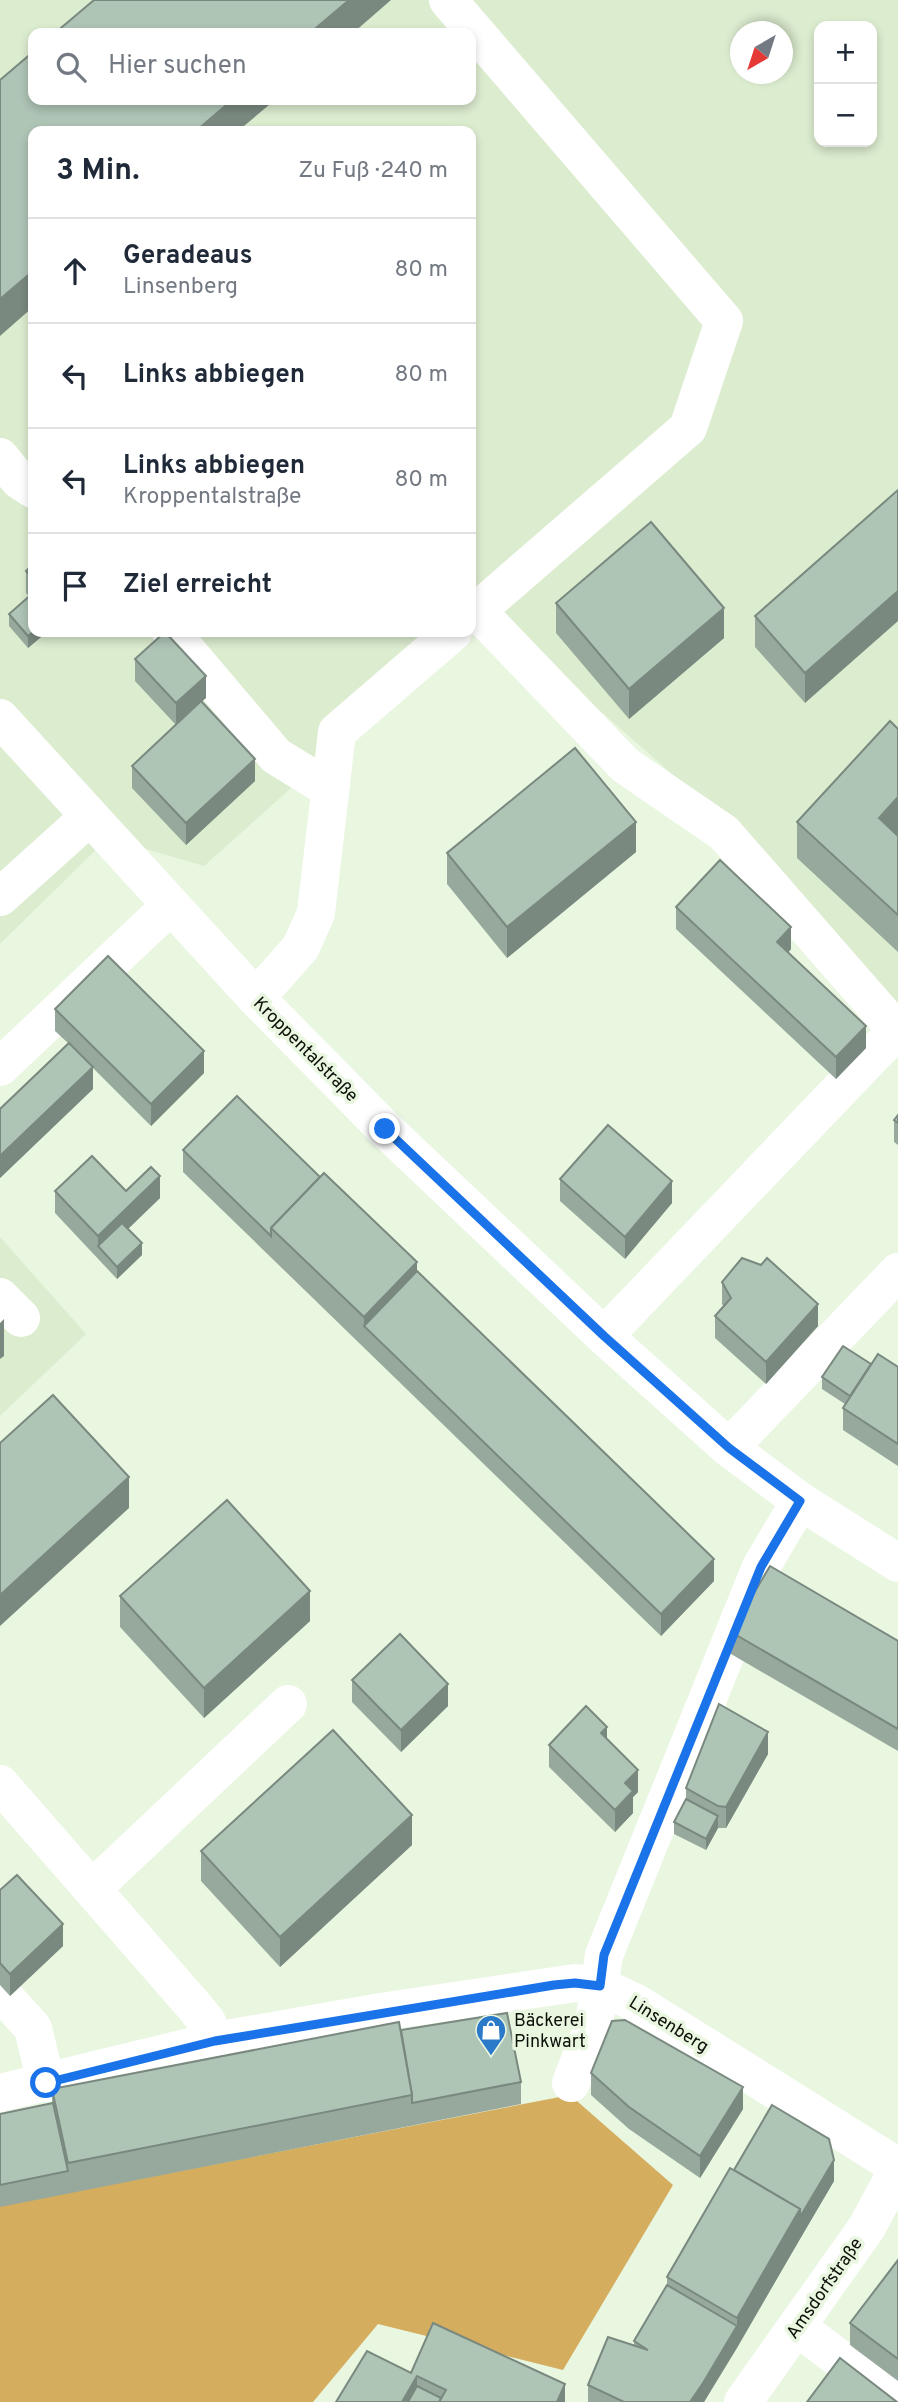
<!DOCTYPE html>
<html lang="de">
<meta charset="utf-8">
<style>
:root{--surface:#fff;--page:#f6f6f7;--text:#1f2937;--muted:#747a83;--line:#e0e1e3}
body{margin:0;font-family:Overpass,sans-serif;background:var(--page);color:var(--text)}
.controls{position:absolute;right:21px;top:21px;display:grid;overflow:hidden;border-radius:14px;box-shadow:0 4px 10px #0003}
.controls button{width:63px;height:63px;display:grid;place-items:center;padding:0;border:0;border-bottom:2px solid var(--line);background:var(--surface);color:var(--text);font:35px sans-serif}
.compass{position:absolute;left:730px;top:21px;width:63px;height:63px;border-radius:50%;background:var(--surface);box-shadow:0 4px 10px #0003;rotate:219deg}
.stop{position:absolute;width:21px;height:21px;margin:-16px;border:5px solid #1a73e8;border-radius:50%;background:#fff}
.stop.end{background:#1a73e8;border-color:#fff;box-shadow:0 2px 7px #0008}
.list{margin:0;padding:0;list-style:none}
h2{display:flex;justify-content:space-between;align-items:center;height:91px;margin:0;padding:0 28px;font-size:30px}
h2 small{font-size:23px;font-weight:400;color:var(--muted)}
.list li{display:grid;grid-template-columns:46px 1fr auto;gap:21px;align-items:center;box-sizing:border-box;height:105px;padding:0 28px;border-top:2px solid var(--line)}
.list b{display:block;font-size:26px;white-space:nowrap}
.list p{margin:0;font-size:23px;white-space:nowrap;color:var(--muted)}
.list em{font-size:23px;font-style:normal;color:var(--muted)}
.icon{flex:none;width:38px;height:38px;fill:none;stroke:currentColor;stroke-width:2;stroke-linecap:round;stroke-linejoin:round}
.map{position:relative;flex:none;width:898px;height:2402px;overflow:hidden}
.search{position:absolute;background:var(--surface);box-shadow:0 4px 10px #0003;left:28px;top:28px;width:448px;height:77px;display:flex;align-items:center;gap:18px;box-sizing:border-box;padding:0 24px;border-radius:14px;color:var(--muted);font-size:26px}
.panel{position:absolute;background:var(--surface);box-shadow:0 4px 10px #0003;left:28px;top:126px;width:448px;height:511px;border-radius:14px}
.map>svg:first-child{display:block}
</style>
<div class="map">
<svg width="898" height="2402" viewBox="0 0 898 2402">
<rect width="100%" height="100%" fill="#e9f6e0"/>
<!-- built -->
<g fill="#dceccf" fill-rule="evenodd">
<path d="M0 0H898V1039L739 833 488 612 471 627V131H33V632H466L204 866 108 838 0 944ZM819 26H872V142H819ZM740 32H782V74H740ZM33 33H471V100H33Z"/>
<path d="M0 1237 86 1334 0 1416Z"/>
</g>
<!-- forest -->
<path fill="#d5ad5f" d="M570 2095 673 2185 563 2370 378 2324 313 2402H0V2206Z"/>
<g fill="none" stroke-linecap="round" stroke-linejoin="round">
<!-- minor -->
<g stroke="#fff" stroke-width="38">
<path d="M448 0 724 321 688 428 471 616"/>
<path d="M0 457 19 480 33 489"/>
<path d="M477 611 625 765 724 833 898 1032"/>
<path d="M171 632 276 756 330 789"/>
<path d="M0 718 256 998 385 1129 604 1336 729 1448 800 1501 898 1563"/>
<path d="M0 897 89 817"/>
<path d="M256 998 301 947 316 913 337 732 453 632"/>
<path d="M0 1067 170 906"/>
<path d="M0 1297 21 1318"/>
<path d="M604 1336 896 1031"/>
<path d="M729 1448 898 1272"/>
<path d="M0 1784 194 2006 207 2022 215 2041"/>
<path d="M93 1888 288 1704"/>
<path d="M0 1992 33 2028 46 2083"/>
<path d="M571 2083 594 2024 604 1955 761 1567 800 1501"/>
<path d="M797 2327 897 2402"/>
<path d="M743 2402 867 2227 898 2169"/>
</g>
<!-- major -->
<path stroke="#fff" stroke-width="38" d="M0 2093 215 2041 381 2012 575 1983 600 1986 638 2004 898 2167"/>
</g>
<!-- wall -->
<g fill="#96a99c">
<path d="M898 490 805 703 755 647V616Z"/>
<path d="M33 564V632H47L28 648 9 626V614L29 596 26 593V571Z"/>
<path d="M556 603 724 638 629 719 556 633Z"/>
<path d="M135 659 206 698 201 701 255 781 186 845 132 788V766L176 725 135 681Z"/>
<path d="M898 729V834L897 835 898 836V952L797 858V822Z"/>
<path d="M636 852 507 958 447 884V853Z"/>
<path d="M676 907 791 949 788 953 866 1048 836 1079 676 929Z"/>
<path d="M55 1009 204 1073 151 1126 93 1068V1089L0 1178V1109L68 1043 55 1031Z"/>
<path d="M898 1115V1145L894 1142V1120Z"/>
<path d="M183 1150 417 1271 714 1581 661 1636 183 1172Z"/>
<path d="M560 1179 672 1203 625 1259 560 1201Z"/>
<path d="M55 1191H126L160 1198 128 1229 142 1255 117 1279 55 1213Z"/>
<path d="M722 1282 818 1326 766 1384 715 1338V1316L724 1307 722 1304Z"/>
<path d="M871 1364 898 1367V1466L843 1430V1408L845 1404 822 1389V1377Z"/>
<path d="M120 1596 310 1621 204 1718 120 1627Z"/>
<path d="M731 1632 898 1641V1751L731 1654Z"/>
<path d="M352 1680 448 1706 401 1752 352 1702Z"/>
<path d="M607 1739 638 1792 633 1797V1813L615 1832 549 1767V1745Z"/>
<path d="M768 1754 726 1828H718L706 1850 674 1834V1822L686 1799V1788Z"/>
<path d="M412 1845 280 1967 201 1881V1851Z"/>
<path d="M0 1890 63 1946 10 1996 0 1985Z"/>
<path d="M401 2030 521 2082V2104L0 2207V2114L52 2103V2089Z"/>
<path d="M591 2073 743 2109 700 2178 629 2129 591 2095Z"/>
<path d="M734 2170 834 2181 704 2402H588V2385L634 2345V2341L667 2285V2277Z"/>
<path d="M898 2260V2381L850 2345V2323Z"/>
<path d="M411 2373 565 2402H336Z"/>
</g>
<!-- shaded-wall -->
<g fill="#7a897f">
<path d="M349 0H391L353 33H310Z"/>
<path d="M232 100H275L238 131H196Z"/>
<path d="M33 271V307L0 336V299Z"/>
<path d="M898 591V621L805 703V673Z"/>
<path d="M724 608V638L629 719V689Z"/>
<path d="M33 632H47L28 648V636Z"/>
<path d="M206 676V698L176 725V703Z"/>
<path d="M255 759V781L186 845V823Z"/>
<path d="M898 797V834L879 855V818Z"/>
<path d="M636 822V852L507 958V927Z"/>
<path d="M791 927V949L777 964V942Z"/>
<path d="M866 1026V1048L836 1079V1057Z"/>
<path d="M204 1051V1073L151 1126V1104Z"/>
<path d="M93 1067V1089L0 1178V1156Z"/>
<path d="M160 1176V1198L103 1253 98 1246V1258V1236Z"/>
<path d="M672 1181V1203L625 1259V1237Z"/>
<path d="M142 1243V1255L117 1279V1267Z"/>
<path d="M417 1262V1292L364 1326V1317Z"/>
<path d="M818 1304V1326L766 1384V1362Z"/>
<path d="M4 1319V1356L0 1359V1323Z"/>
<path d="M129 1477V1508L0 1626V1595Z"/>
<path d="M714 1559V1581L661 1636V1614Z"/>
<path d="M310 1591V1621L204 1718V1688Z"/>
<path d="M448 1684V1706L401 1752V1730Z"/>
<path d="M607 1727V1749L601 1733Z"/>
<path d="M768 1732V1754L726 1828V1807Z"/>
<path d="M638 1770V1792L633 1797V1813L615 1832V1810L625 1783Z"/>
<path d="M412 1815V1845L280 1967V1937Z"/>
<path d="M718 1816V1828L706 1850V1839Z"/>
<path d="M63 1924V1946L10 1996V1974Z"/>
<path d="M743 2087V2109L700 2178V2156Z"/>
<path d="M834 2160V2181L800 2239V2217Z"/>
<path d="M800 2209V2239L737 2348V2318Z"/>
<path d="M737 2326V2348L704 2402H690Z"/>
<path d="M417 2376V2398L415 2402H402Z"/>
<path d="M565 2384V2402H557Z"/>
</g>
<!-- building -->
<g fill="#aec4b5" stroke="#7a897f" stroke-width="2">
<path d="M94 0H349L310 33H55Z"/>
<path d="M33 52V100H232L196 131H33V271L0 299V80Z"/>
<path d="M898 490V591L805 673 755 616Z"/>
<path d="M651 522 724 608 629 689 556 603Z"/>
<path d="M33 564V579L26 571Z"/>
<path d="M33 593V632L28 636 9 614Z"/>
<path d="M165 632 206 676 176 703 135 659Z"/>
<path d="M201 701 255 759 186 823 132 766Z"/>
<path d="M890 721 898 729V797L879 818 898 836V915L797 822Z"/>
<path d="M575 748 636 822 507 927 447 853Z"/>
<path d="M720 860 791 927 777 942 866 1026 836 1057 676 907Z"/>
<path d="M108 956 204 1051 151 1104 55 1009Z"/>
<path d="M69 1043 93 1067 0 1156V1109Z"/>
<path d="M237 1096 320 1177 271 1228V1236L183 1150Z"/>
<path d="M898 1115V1123L894 1120Z"/>
<path d="M608 1125 672 1181 625 1237 560 1179Z"/>
<path d="M92 1156 126 1191 151 1167 160 1176 98 1236 55 1191Z"/>
<path d="M324 1173 417 1262 364 1317 271 1228Z"/>
<path d="M122 1223 142 1243 117 1267 98 1246Z"/>
<path d="M742 1258 761 1265 767 1258 818 1304 766 1362 715 1316 731 1298 722 1282Z"/>
<path d="M417 1271 714 1559 661 1614 364 1326Z"/>
<path d="M843 1346 871 1364 850 1396 822 1377Z"/>
<path d="M878 1354 898 1367V1444L843 1408Z"/>
<path d="M53 1395 129 1477 0 1595V1443Z"/>
<path d="M227 1500 310 1591 204 1688 120 1596Z"/>
<path d="M770 1566 898 1641V1729L731 1632Z"/>
<path d="M400 1634 448 1684 401 1730 352 1680Z"/>
<path d="M719 1704 768 1732 726 1807 718 1806 686 1788Z"/>
<path d="M586 1706 607 1727 601 1733 638 1770 625 1783 633 1791 615 1810 549 1745Z"/>
<path d="M333 1730 412 1815 280 1937 201 1851Z"/>
<path d="M686 1799 718 1816 706 1839 674 1822Z"/>
<path d="M17 1875 63 1924 10 1974 0 1963V1890Z"/>
<path d="M507 2013 521 2082 412 2103V2095L401 2030Z"/>
<path d="M625 2020 743 2087 700 2156 629 2107 591 2073 612 2021Z"/>
<path d="M399 2022 412 2095 68 2163 52 2089Z"/>
<path d="M53 2103 68 2171 0 2185V2114Z"/>
<path d="M772 2105 829 2139 834 2160 800 2217V2209L734 2170Z"/>
<path d="M730 2168 800 2209 737 2318 667 2277Z"/>
<path d="M898 2260V2359L850 2323Z"/>
<path d="M667 2285 737 2326 703 2383 690 2402H624L588 2385 608 2337 648 2350 634 2341Z"/>
<path d="M433 2323 565 2384 557 2402H439L446 2390 417 2376 402 2402H336L367 2351 411 2373Z"/>
<path d="M840 2358 897 2402H807Z"/>
<path d="M417 2386 441 2398 439 2402H408Z"/>
</g>
<g fill="none" stroke-linecap="round" stroke-linejoin="round">
<!-- route -->
<path stroke="#1a73e8" stroke-width="9" d="M46 2083 215 2041 554 1985 575 1983 600 1986 604 1955 761 1567 800 1501 729 1448 604 1336 385 1129"/>
</g>
<!-- icons -->
<defs>
<g id="shop-pin" transform="scale(1.575)"><path d="M0 17L-7.5 6A9.5 9.5 0 1 1 7.5 6Z" fill="#2a7ac9" stroke="#e9f6e0"/><path d="M-5-2.5h2.3a2.7 3.5 0 0 1 5.4 0H5L5.5 6h-11ZM-1.5-2.5h3a1.5 2.3 0 0 0-3 0Z" fill="#fff"/></g>
</defs>
<g fill-rule="evenodd">
<use href="#shop-pin" x="491" y="2030"/>
</g>
<g text-anchor="middle" stroke-width="7" stroke-linejoin="round" paint-order="stroke">
<!-- street labels -->
<g font-size="18" fill="#0d110a" stroke="#e9f6e0">
<text transform="translate(306 1049) rotate(45)" y="6">Kroppentalstraße</text>
<text transform="translate(669 2024) rotate(32)" y="6">Linsenberg</text>
<text transform="translate(824 2288) rotate(-55)" y="6">Amsdorfstraße</text>
</g>
<!-- poi labels -->
<g font-size="18" fill="#0d110a" stroke="#e9f6e0" text-anchor="start">
<text x="514" y="2026">Bäckerei<tspan x="514" dy="21">Pinkwart</tspan></text>
</g>
</g>
</svg>
<div class="controls">
<button>+</button>
<button>−</button>
</div>
<svg class="compass" viewBox="-18 -18 36 36"><path d="M0-13l5 13h-10z" fill="#e53935"/><path d="M0 13l5-13h-10z" fill="#747a83"/></svg>
<div class="stop" style="left:46px;top:2083px"></div>
<div class="stop end" style="left:385px;top:1129px"></div>
<div class="search"><svg class="icon" aria-label="search" viewBox="0 0 24 24"><circle cx="10" cy="10" r="6"/><path d="M15 15l6 6"/></svg>Hier suchen</div>
<section class="panel">
<h2>3 Min.<small>Zu Fuß · 240 m</small></h2>
<ul class="list">
<li><svg class="icon" aria-label="ahead" viewBox="0 0 24 24"><path d="M12 20V5M6 11l6-6 6 6"/></svg><div><b>Geradeaus</b><p>Linsenberg</p></div><em>80 m</em></li>
<li><svg class="icon" aria-label="left" viewBox="0 0 24 24"><path d="M17 20v-9H6M10 6l-5 5 5 5"/></svg><div><b>Links abbiegen</b></div><em>80 m</em></li>
<li><svg class="icon" aria-label="left" viewBox="0 0 24 24"><path d="M17 20v-9H6M10 6l-5 5 5 5"/></svg><div><b>Links abbiegen</b><p>Kroppentalstraße</p></div><em>80 m</em></li>
<li><svg class="icon" aria-label="arrive" viewBox="0 0 24 24"><path d="M6 21V4h12l-3 4 3 4H6"/></svg><div><b>Ziel erreicht</b></div></li>
</ul>
</section>
</div>
